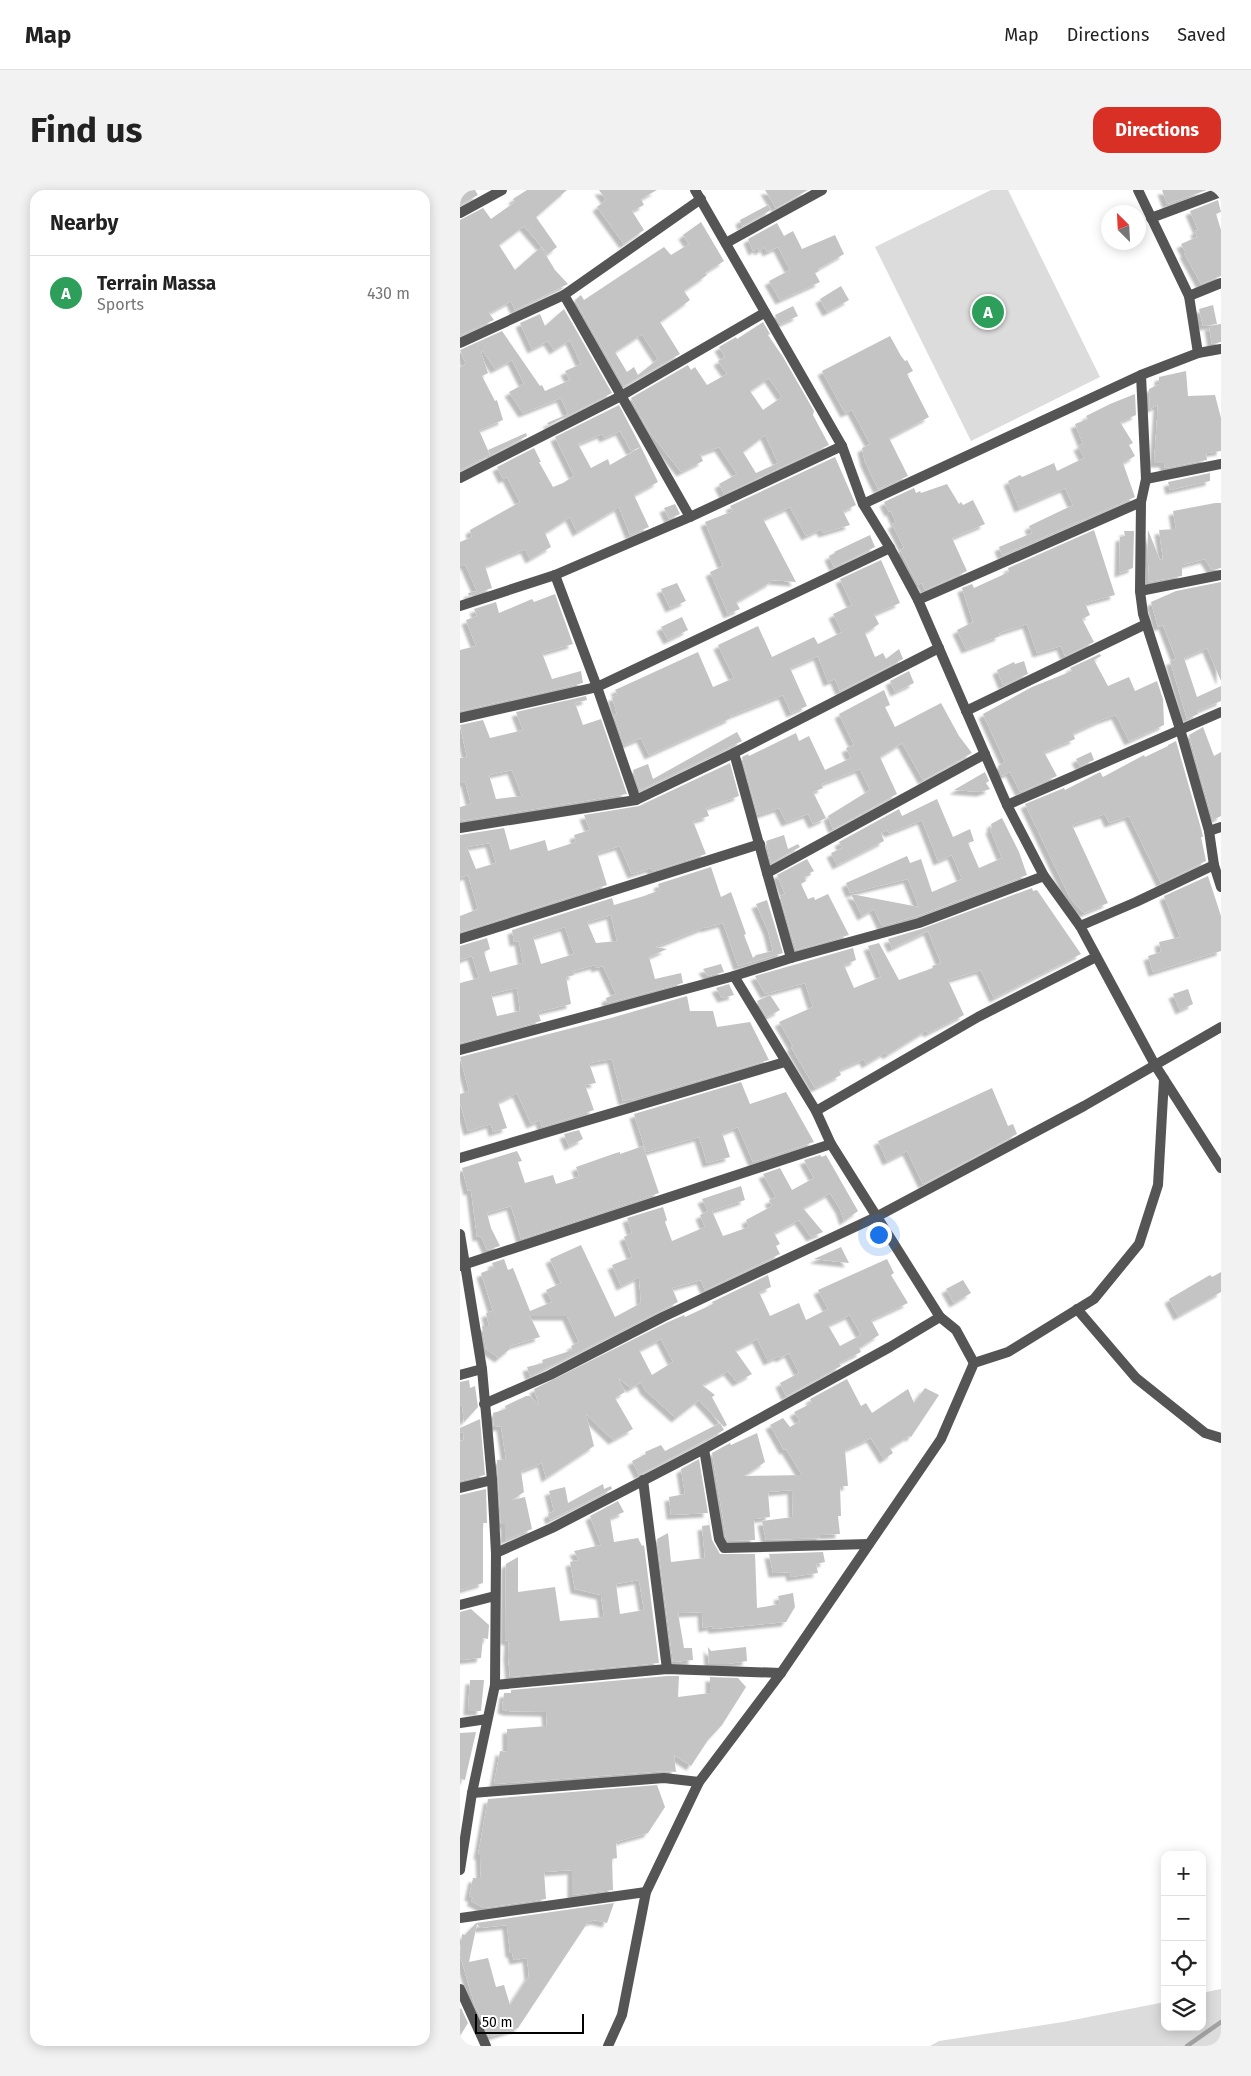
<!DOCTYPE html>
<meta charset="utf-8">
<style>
:root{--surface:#fff;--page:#f2f2f2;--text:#222;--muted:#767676;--line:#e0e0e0;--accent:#d93025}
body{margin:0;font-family:"Fira Sans",sans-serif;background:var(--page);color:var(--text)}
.controls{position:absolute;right:15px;bottom:15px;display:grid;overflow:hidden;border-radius:10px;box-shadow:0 2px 12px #0003}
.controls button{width:45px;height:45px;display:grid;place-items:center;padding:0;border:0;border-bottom:1px solid var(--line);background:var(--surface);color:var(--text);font:25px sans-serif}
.compass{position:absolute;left:641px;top:15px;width:45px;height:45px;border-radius:50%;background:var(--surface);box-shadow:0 2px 12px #0003;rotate:336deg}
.scale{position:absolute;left:15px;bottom:12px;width:109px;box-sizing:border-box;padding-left:5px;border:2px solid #000;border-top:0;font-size:14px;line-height:18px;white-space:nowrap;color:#000;-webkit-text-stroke:4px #fff;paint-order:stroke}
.you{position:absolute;left:418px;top:1044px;width:18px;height:18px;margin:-12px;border:4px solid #fff;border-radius:50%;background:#1a73e8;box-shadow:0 0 0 8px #1a73e833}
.badge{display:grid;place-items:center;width:32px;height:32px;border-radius:50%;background:var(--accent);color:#fff;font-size:16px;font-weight:700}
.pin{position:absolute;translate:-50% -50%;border:2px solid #fff;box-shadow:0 1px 5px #0006}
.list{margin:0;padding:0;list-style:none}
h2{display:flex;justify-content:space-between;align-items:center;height:65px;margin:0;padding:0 20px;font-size:21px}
h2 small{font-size:16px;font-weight:400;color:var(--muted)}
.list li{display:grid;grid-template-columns:32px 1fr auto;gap:15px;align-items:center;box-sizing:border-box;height:75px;padding:0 20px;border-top:1px solid var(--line)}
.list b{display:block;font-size:19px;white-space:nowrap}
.list p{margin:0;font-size:16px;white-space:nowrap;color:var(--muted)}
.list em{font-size:16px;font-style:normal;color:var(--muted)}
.icon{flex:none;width:28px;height:28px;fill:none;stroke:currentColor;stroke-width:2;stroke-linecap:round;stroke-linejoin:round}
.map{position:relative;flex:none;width:761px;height:1856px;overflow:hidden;border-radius:15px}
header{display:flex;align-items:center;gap:30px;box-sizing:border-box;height:70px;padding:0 25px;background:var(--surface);border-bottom:1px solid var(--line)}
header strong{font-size:24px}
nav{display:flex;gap:28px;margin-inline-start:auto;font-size:18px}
.intro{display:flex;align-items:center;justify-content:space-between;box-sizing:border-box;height:120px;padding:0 30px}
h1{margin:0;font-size:35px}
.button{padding:12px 22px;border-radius:15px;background:var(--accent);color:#fff;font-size:18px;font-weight:700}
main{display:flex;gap:30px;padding:0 30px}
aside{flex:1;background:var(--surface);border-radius:15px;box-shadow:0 2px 12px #0003}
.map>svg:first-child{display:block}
</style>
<header>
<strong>Map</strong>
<nav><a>Map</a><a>Directions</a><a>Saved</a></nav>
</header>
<div class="intro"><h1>Find us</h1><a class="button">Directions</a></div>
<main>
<aside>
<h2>Nearby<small></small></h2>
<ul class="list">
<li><span class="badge" style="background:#2e9e5b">A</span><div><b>Terrain Massa</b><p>Sports</p></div><em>430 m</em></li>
</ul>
</aside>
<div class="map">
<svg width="761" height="1856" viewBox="0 0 761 1856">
<defs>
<filter id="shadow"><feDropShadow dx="-4.5" dy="4.5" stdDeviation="1" flood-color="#0004"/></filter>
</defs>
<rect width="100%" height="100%" fill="#fff"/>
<!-- green -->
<g fill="#dcdcdc">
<path d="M531 0H548L640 187 511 251 415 57Z"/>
<path d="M761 1799V1856H470L479 1851 603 1832 705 1812V1837H742V1803Z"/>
</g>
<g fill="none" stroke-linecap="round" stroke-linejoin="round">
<!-- stream -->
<path stroke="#a3a3a3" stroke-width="4.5" d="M727 1856 761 1832"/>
</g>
<!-- building -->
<g fill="#c4c4c4" fill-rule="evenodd" filter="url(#shadow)">
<path d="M0 0H15L18 5 0 15Z"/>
<path d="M67 0H107L76 27 97 57 88 64 64 36 39 55 55 80 81 57 95 80 108 94 55 120 51 111 29 123 34 130 0 145V30L23 18 31 29 55 12 53 9Z"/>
<path d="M139 0H197L181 9 184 15 172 21 184 40 164 54 137 17 146 10Z"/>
<path d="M305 0H348L316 18Z"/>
<path d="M702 0H747L707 14Z"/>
<path d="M758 10 761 22 756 24 761 40V86L741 94 724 63H726L721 54 737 47 735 41 738 40 730 21Z"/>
<path d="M308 15 311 20 282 36 280 30Z"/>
<path d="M241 32 264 71 245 83 247 85 224 101 230 110 200 132 220 164 164 196 115 110 121 105 124 110 204 57 211 65 229 54 223 45ZM182 144 198 169 178 185 174 177 167 182 155 162Z"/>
<path d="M317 33 324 46 333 41 342 59 375 45 384 64 358 79 359 81 355 83 360 92 320 110 309 91 330 80 318 57 307 62 305 57 299 61 298 58 293 61 288 49Z"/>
<path d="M381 96 389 110 367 122 360 109Z"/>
<path d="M753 115 757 134 743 136 739 119Z"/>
<path d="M333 116 338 126 320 134 315 125Z"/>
<path d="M104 119 152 203 89 235 87 233 108 224 101 208 63 223 49 202 64 194 52 170 35 179 23 161 21 162 28 183 22 186 35 211 37 210 43 230 19 240 30 265 0 280V177L6 174 0 160 42 141 80 196 82 195 85 201 110 190 105 181 121 174 110 150 94 160 88 151 72 159 60 133 80 124 85 136Z"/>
<path d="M303 132 310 144 308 145 323 167 354 221 353 225 369 255 264 304 259 294 277 284 259 257 240 264 243 271 221 282 188 240 171 208 228 175 231 180 235 177 247 195 267 184 258 171 265 167 259 157 276 147 277 149ZM309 188 322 207 303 220 290 201ZM305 245 318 273 296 283 283 262Z"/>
<path d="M761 134V152L752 154 749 136Z"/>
<path d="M430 146 441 166 445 171 447 170 453 181 447 184 469 227 429 248 448 286 418 299 405 272 402 258 410 254 392 220 385 223 362 181Z"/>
<path d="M726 181 728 206 755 205 761 228V261L746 263 747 270 705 278 704 273H694L698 215 690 219 689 199 699 194V187Z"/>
<path d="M675 204 676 225 660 232 673 253 669 255 675 266 663 273 675 307 542 365 539 357 572 343 569 336 613 315 605 298 559 318 548 291 560 285 562 287 594 273 597 281 624 268 618 256 623 254 615 234 628 229 626 226 650 214Z"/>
<path d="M159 215 181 257 171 261 160 241 144 248 142 244 118 254 131 278 148 269 150 275 181 257 198 292 174 305 189 337 170 345 159 317 117 342 110 327 85 343 91 357 70 369 65 359 25 376 32 398 9 406 8 403 17 401 5 374 0 376V352L12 347 10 340 60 312 47 287 43 289 37 277 74 258 81 272H79L93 297 103 293 114 286 95 247Z"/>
<path d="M66 243 67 246 31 265 28 260Z"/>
<path d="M375 267 396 315 383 321 390 335 363 343 361 339 346 346 330 317 303 329 336 392 311 390V392L276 412 280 419 268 424 250 382 263 376 245 332 273 321 270 316Z"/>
<path d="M750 283V291L710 300 708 292Z"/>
<path d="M487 294 499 314 501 312 503 315 513 310 525 334 492 348 507 381 465 400 462 393 458 395 440 360 444 358 432 334 436 333 431 321 429 322 424 312 454 298 456 303 460 301 461 303Z"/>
<path d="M755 313H761V378L752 380 745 369 722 375V386L688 392 689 374H687L688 340 700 370 703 369 699 340 716 339 713 321Z"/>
<path d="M215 314 220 324 209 329 204 318Z"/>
<path d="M634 340 655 405 625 413 630 425 622 429 634 452 605 466 601 456 577 463 567 434 539 443 540 446 506 459 497 440 513 432 502 398 512 394 514 398 549 382 548 378Z"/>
<path d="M664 341H674L673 378 659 383 660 347 665 346Z"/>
<path d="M410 345 415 357 374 377 369 366 375 363 374 362Z"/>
<path d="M421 370 440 413 414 424 419 434 405 443 415 467 423 463 426 469 439 459 443 469 380 501 375 489 368 492 358 466 330 478 347 516 331 523 323 505 270 526 271 528 189 565 181 548 164 555 154 525 157 524 152 507 158 505 155 500 238 462 253 497 274 488 258 455 298 436 312 467 354 447 358 454 382 442 373 424 392 415 380 389Z"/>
<path d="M761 392V491L747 458 724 468 737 507 761 496V511L737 521 738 524 727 529 710 471 716 469 703 435 698 437 691 412 716 401Z"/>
<path d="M217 393 226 411 210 418 201 399Z"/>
<path d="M95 404 113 454 82 463 92 489 121 481 123 493 0 521V460L16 456 6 430 17 426 14 419 36 412 39 423 72 409 74 412Z"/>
<path d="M222 427 228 440 208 450 201 437Z"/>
<path d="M640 464 641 466 634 470 648 496 669 487 675 501 697 491 703 509 704 535 669 551 656 525 641 530 613 543 615 549 584 562 597 586 560 602 550 582 542 586 538 576 545 572 523 524 572 497 612 481 610 478Z"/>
<path d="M564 471 568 484 543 495 537 480 554 472 555 474Z"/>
<path d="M449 481 454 493 435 502 430 491Z"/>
<path d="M424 500 430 515 425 517 435 537 481 513 499 546 512 563 463 590 442 553 420 567 437 604 373 639 368 626 410 600 400 579 361 594 363 598 353 602 366 628 353 634 348 624 326 632 319 618 298 625 282 567 288 564 289 566 336 543 339 551 349 546 365 580 391 568 386 558 394 555 379 524Z"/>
<path d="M126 506 127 510 115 513 123 535 141 529 167 604 0 631V617L11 614 5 591 0 593V568L7 567 0 535 23 530 30 548 63 540 56 522ZM52 580 62 606 36 609 29 585Z"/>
<path d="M743 537 754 566 761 562V626L753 630 729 545Z"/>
<path d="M277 542 282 551 180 600 173 580 188 574 193 589Z"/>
<path d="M716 551 742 642 743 647H741L746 671 701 693 669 626 649 633 645 624 612 635 648 713 624 723 610 708 565 614 604 598 605 600 640 582 643 587 684 565 685 567 708 556V555Z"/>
<path d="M631 562 634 570 620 576 616 569Z"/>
<path d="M270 573 279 606 246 618 249 626 233 631 246 664 193 681 191 678 172 684 160 656 137 663 147 695 0 742V726L18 719 8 685 0 688V645L44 638 50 660 85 650 88 661 116 652 114 645 130 640 124 625 179 616ZM30 653 36 673 16 679 7 657Z"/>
<path d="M525 582 529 591 526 593 530 599 521 602 494 600Z"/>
<path d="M477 609 493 647 510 639 514 651 508 653 519 678 542 668 530 639 532 638 531 634 542 628 559 662 567 685 457 726 422 736 414 719 402 726 391 704 459 717 448 689 390 703 386 693 447 666 450 673 461 669 472 702 502 689 492 665 478 671 462 630 429 643 427 640 421 643 424 651 377 675 371 663 382 658 379 652 439 619 442 626Z"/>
<path d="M324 645 328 659 338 654 340 657 311 673 306 651Z"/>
<path d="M347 669 354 681 350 683 351 685 344 687 346 691 341 694 348 709 354 707 355 710 368 704 389 745 336 760 320 706 325 704 317 685Z"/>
<path d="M251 677 261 707 271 702 286 744 284 745 293 768 296 765 313 761 308 741 296 714 307 710 323 763 278 776 263 733 245 738V737L195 757 207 759 189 767 195 789 221 783 223 793 147 813 146 808 156 804 143 776 136 778 135 775 113 781 114 785 106 787 111 814 78 822 81 831 0 853V793L19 788 12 766 0 770V756L27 748 30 759 24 762 30 782 63 773 59 751 54 752 52 740 152 708 154 715 184 706 200 700 198 694ZM151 725 157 751 136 753 127 732ZM105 737 114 764 81 774 73 747ZM57 798 60 821 37 826 31 804Z"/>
<path d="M748 686 761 726V761L693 782 688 766 701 762 699 752 720 747 704 706Z"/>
<path d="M572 698 573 701 577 700 621 764 534 808 521 780 488 790 504 825 468 843 467 840 427 865 426 862 406 874 404 869 379 880 381 885 355 898 331 857 333 856 319 832 353 817 345 793 305 804 295 786 393 758 396 770 384 775 394 798 421 787 408 756 419 753 439 790 473 778 472 776 481 773 468 741 432 758 428 749 461 739Z"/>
<path d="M261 774 264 782 248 786 243 779Z"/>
<path d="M269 794 274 805 262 808 256 798Z"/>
<path d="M728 799 733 814 720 820 713 804Z"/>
<path d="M310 805 320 820 307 827 297 811Z"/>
<path d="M227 806 230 821H253L257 837 290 832 309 870 170 910V909L163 911 152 869 129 873 136 893 125 895 134 920 82 937 80 930 71 934 57 903 38 912 47 938 33 942 31 934 8 941 0 913V904L9 901 0 867 151 828Z"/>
<path d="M281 892 290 914 326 902 354 952 293 972 278 937 262 943 270 967 247 973 239 947 186 962 174 924Z"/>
<path d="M532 898 548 936 553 934 557 944 463 994 447 961 427 971 418 951Z"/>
<path d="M119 940 123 949 109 956 104 944Z"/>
<path d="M183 956 199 1003 61 1049 51 1016 27 1023 31 1038 40 1056 27 1060 21 1046 17 1047 11 1000 8 1001 2 978 57 961 62 971 58 972 65 993 93 985 96 994 118 987 119 985 116 977 156 963 160 962V964Z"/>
<path d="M360 965 362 967 366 965 398 1021 384 1031 380 1019 370 1003 343 1018 363 1042 351 1047 339 1030 314 1043 320 1054 316 1056 320 1064 245 1100 241 1090 212 1098 218 1112 70 1186 67 1177 83 1173 82 1170 113 1160 111 1156 119 1152 107 1126H70L80 1147 50 1156 51 1158 39 1168 26 1159 22 1136H29L26 1123 33 1121 21 1083 34 1078 32 1073 44 1069 48 1080 53 1078 70 1121 92 1112 86 1100 101 1093 90 1069 121 1055 155 1127 181 1113 179 1087 161 1096 152 1075 172 1067 164 1047 172 1043 167 1028 203 1017 207 1030 205 1032 212 1051 245 1037 240 1025 248 1021 242 1009 281 996 285 1010 252 1021 263 1046 289 1037 286 1030 312 1016 309 1010 316 1007 303 984 320 978 332 1000 354 988 344 970Z"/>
<path d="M381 1057 389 1073 354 1069Z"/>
<path d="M427 1069 434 1083 431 1085 448 1113 411 1130 419 1145 399 1158 401 1162 379 1173 381 1176 326 1206 320 1193 339 1183 329 1163 320 1168 319 1166 308 1171 297 1149 275 1160 292 1184 277 1192 268 1181 242 1195 255 1205 252 1207 267 1235 264 1237 239 1210 216 1228 185 1200 181 1192 171 1198 158 1188 165 1202 155 1208 173 1239 153 1250 126 1224 134 1256 86 1288 82 1273 61 1281 64 1302 52 1310 65 1307 72 1339 45 1350V1334H41L37 1270 46 1269 41 1236 34 1237 33 1223 46 1219 45 1216 66 1206H70L79 1215 74 1199 206 1133 224 1125 225 1127 253 1114 252 1112 308 1085 311 1097 299 1102 310 1126 339 1113 346 1130 368 1119 358 1100ZM390 1125 401 1145 380 1156 368 1135ZM201 1149 213 1172 192 1185 179 1160Z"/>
<path d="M761 1082V1102L718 1126 709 1109 750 1085 752 1087Z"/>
<path d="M503 1090 511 1103 494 1113 486 1099Z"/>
<path d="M387 1189 401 1216 406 1213 412 1223 448 1199 454 1213 465 1198 479 1205 451 1247 449 1246 430 1258 433 1263 424 1269 411 1248 385 1260 388 1296H380L381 1326H378L380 1344 361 1345V1348L306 1350 302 1331 333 1327 332 1300 308 1302 310 1327 294 1329 295 1350 268 1351 266 1347 252 1263 270 1253 271 1255 297 1243 305 1272 284 1286 342 1285 326 1259 324 1260 310 1235 323 1228 330 1237 340 1231 334 1222 352 1213 350 1209Z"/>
<path d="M9 1190 10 1198 15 1196 18 1217 4 1232 2 1215 0 1216V1192Z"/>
<path d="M20 1229 25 1285 0 1291V1251L4 1250 3 1242 0 1243V1238Z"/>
<path d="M260 1233 264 1240 179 1285 172 1271 186 1264 185 1262 201 1255 205 1261Z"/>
<path d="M239 1269 248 1323 211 1325 209 1307 225 1304 221 1279Z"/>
<path d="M143 1294 144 1299 151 1296 152 1299 90 1330 88 1324 94 1321 89 1301 105 1297 108 1313Z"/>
<path d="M26 1299 27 1333H23V1393L0 1400V1305Z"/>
<path d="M158 1311 164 1322 150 1328 154 1352 178 1348 182 1356 184 1355 199 1473 50 1487 48 1465 49 1451 45 1450 46 1374 58 1367V1402L95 1397 100 1431 144 1427 141 1405 115 1399 110 1372 119 1370 114 1361 141 1355 130 1326ZM179 1390 184 1420 160 1424 156 1394Z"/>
<path d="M248 1326 252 1350 260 1364H295L297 1418 320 1414 318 1406 333 1403 335 1417 326 1432 253 1439 252 1436 243 1438 242 1422 218 1423 224 1458H232L233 1470 213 1472 197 1349 208 1343 211 1372 245 1368 242 1336 249 1335Z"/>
<path d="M363 1362 365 1372 356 1374 358 1383 331 1387 330 1382 313 1383 309 1364Z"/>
<path d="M11 1419 29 1435 28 1449 23 1448 21 1468 0 1470V1422Z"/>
<path d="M248 1457 251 1461 286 1457 287 1471 267 1474H249Z"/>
<path d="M207 1486H219L218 1507 250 1503V1487L278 1488 286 1497 262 1535 248 1550 231 1576 214 1565 216 1582 204 1581 34 1594 40 1561 47 1562V1539L87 1536 86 1522 48 1521 42 1519 44 1503H51V1500Z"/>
<path d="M10 1490H24L21 1521H8Z"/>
<path d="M16 1542 5 1590 0 1589V1543Z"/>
<path d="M197 1595 205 1617 188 1643 156 1652 157 1668 152 1669 153 1700 112 1705V1680L84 1682 86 1709 24 1718 11 1711 13 1708 9 1706 13 1688H21L20 1665H18L28 1609Z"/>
<path d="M154 1713 147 1733 135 1730 128 1732 58 1838 29 1847 14 1813 0 1765 2 1744 5 1745 16 1733ZM17 1734 20 1738 47 1735 50 1763H52L54 1770 67 1768 69 1786 50 1815 44 1795 36 1797 28 1768 9 1772Z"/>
<path d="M1 1818 8 1833 0 1846V1819Z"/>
</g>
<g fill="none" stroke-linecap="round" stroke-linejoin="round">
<!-- minor -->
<g stroke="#555" stroke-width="10">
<path d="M235 0 382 256 403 314 430 358 458 410 547 615 584 686 620 736 695 875 761 978"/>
<path d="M678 0 729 106 738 163"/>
<path d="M0 23 42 0"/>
<path d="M691 28 761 2"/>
<path d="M266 53 362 0"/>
<path d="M104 105 230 327"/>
<path d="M729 106 761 93"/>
<path d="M0 153 104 105 241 9"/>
<path d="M681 185 686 289 681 312 680 401 683 424 720 539 749 641 754 675 761 697"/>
<path d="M0 288 161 206 304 123"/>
<path d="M686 289 761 274"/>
<path d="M403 314 681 185 738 163 761 159"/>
<path d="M95 385 137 497 176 610"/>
<path d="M680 401 761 385"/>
<path d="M458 410 681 312"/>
<path d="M0 416 95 385 230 327 382 256"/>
<path d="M506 521 686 434"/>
<path d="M0 528 137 497 430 358"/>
<path d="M274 563 307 683 525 564"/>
<path d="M547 615 761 522"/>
<path d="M0 638 176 610 274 563 479 458"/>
<path d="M749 641 761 637"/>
<path d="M307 683 331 768"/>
<path d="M620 736 676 712 754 675"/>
<path d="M0 749 300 654"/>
<path d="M274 786 356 921 371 954 480 1127"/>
<path d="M0 860 274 786 331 768 459 733 584 686"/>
<path d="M356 921 518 827 636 767"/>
<path d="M0 968 325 872"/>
<path d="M0 1044 22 1179 32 1290 36 1363 35 1495 12 1603 0 1680"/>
<path d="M0 1076 371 954"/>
<path d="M617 1119 676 1188 745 1243 761 1248"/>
<path d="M0 1185 22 1179"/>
<path d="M24 1214 90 1185 203 1127 416 1027 624 916 761 837"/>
<path d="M244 1259 259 1349 264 1358 409 1354"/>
<path d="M183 1290 207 1479"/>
<path d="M0 1298 32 1290"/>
<path d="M36 1363 92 1338 244 1259 430 1157 480 1127 496 1140 514 1173"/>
<path d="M0 1415 35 1406"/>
<path d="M35 1495 207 1479 321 1483"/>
<path d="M0 1533 27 1529"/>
<path d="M12 1603 204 1588 239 1592"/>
<path d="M0 1728 186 1702"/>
<path d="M0 1799 26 1856"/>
<path d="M148 1856 162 1825 186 1702 239 1592 321 1483 481 1249 514 1173 548 1162 634 1109 679 1054 698 995 704 889"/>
</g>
</g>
</svg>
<div class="controls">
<button>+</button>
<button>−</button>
<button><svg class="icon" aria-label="locate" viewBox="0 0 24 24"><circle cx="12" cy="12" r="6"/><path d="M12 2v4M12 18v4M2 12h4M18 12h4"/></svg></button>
<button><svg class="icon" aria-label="layers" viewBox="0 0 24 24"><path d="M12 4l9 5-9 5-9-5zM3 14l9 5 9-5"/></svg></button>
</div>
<svg class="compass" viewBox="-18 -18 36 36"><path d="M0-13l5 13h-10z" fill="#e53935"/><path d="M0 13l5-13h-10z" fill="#767676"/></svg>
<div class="scale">50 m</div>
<div class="you"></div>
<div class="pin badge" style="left:528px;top:122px;background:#2e9e5b">A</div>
</div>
</main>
